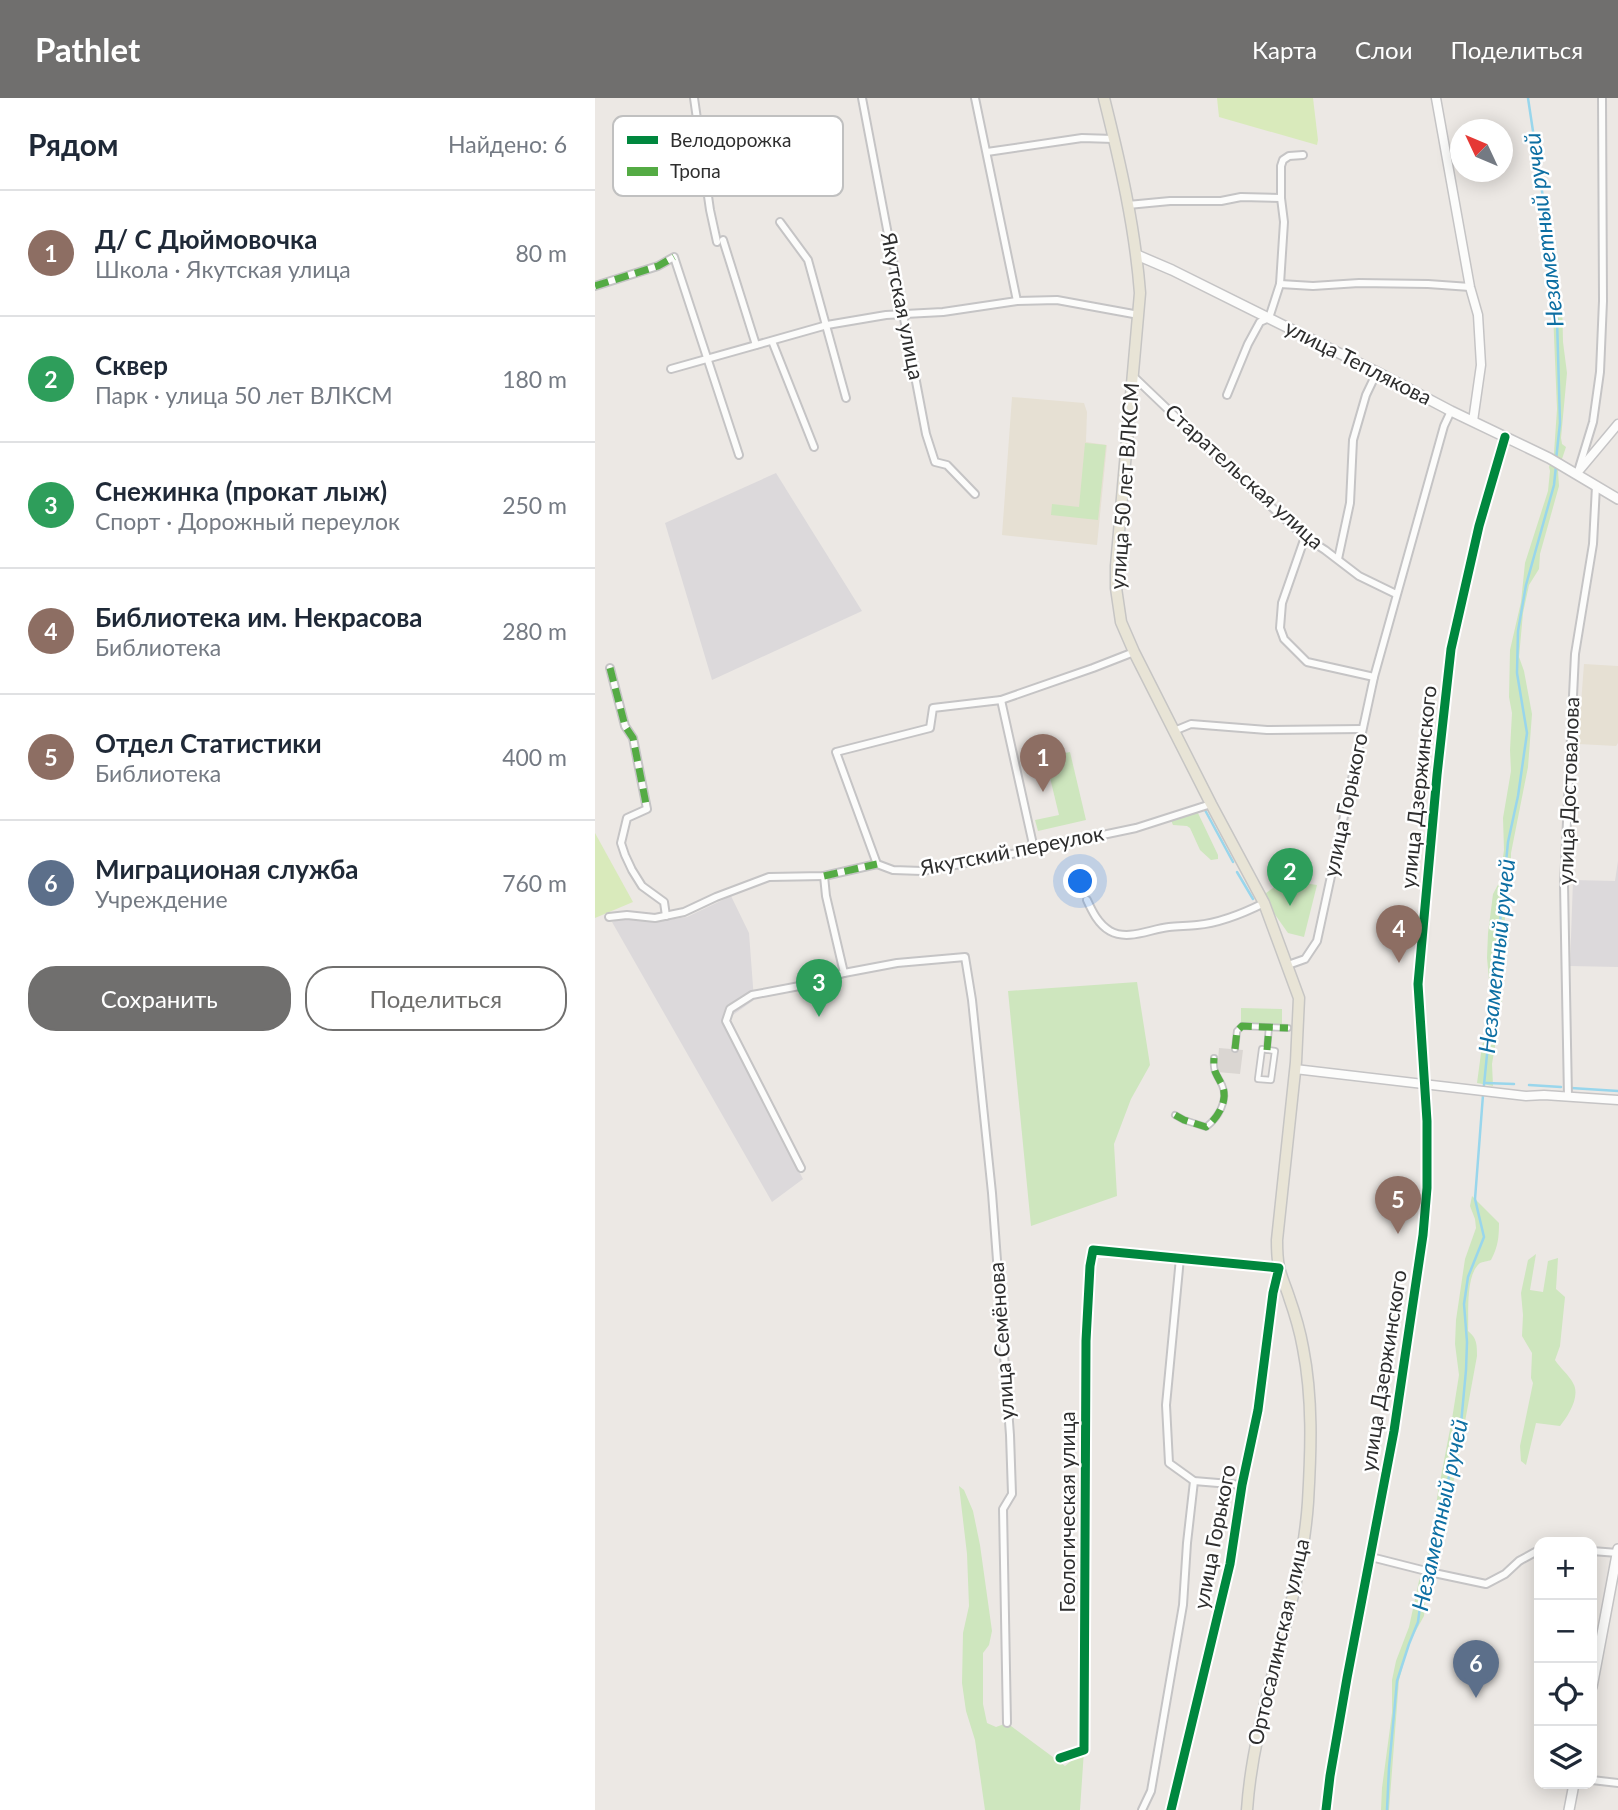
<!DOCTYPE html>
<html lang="ru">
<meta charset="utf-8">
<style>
:root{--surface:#fff;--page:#f2f2f3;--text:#1f2937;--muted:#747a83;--line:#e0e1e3;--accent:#706f6e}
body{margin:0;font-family:Lato,sans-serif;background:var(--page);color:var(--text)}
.controls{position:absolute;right:21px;bottom:21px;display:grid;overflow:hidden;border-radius:14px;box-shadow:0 4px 18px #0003}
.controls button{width:63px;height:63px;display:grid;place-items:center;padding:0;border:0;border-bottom:2px solid var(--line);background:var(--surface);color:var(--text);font:35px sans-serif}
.compass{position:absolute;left:855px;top:21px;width:63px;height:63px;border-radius:50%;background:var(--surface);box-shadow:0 4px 18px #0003;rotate:314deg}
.you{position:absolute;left:486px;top:784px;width:24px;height:24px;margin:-18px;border:5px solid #fff;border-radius:50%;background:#1a73e8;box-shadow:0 0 0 10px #1a73e833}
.badge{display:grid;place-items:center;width:46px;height:46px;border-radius:50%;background:var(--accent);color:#fff;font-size:23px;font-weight:700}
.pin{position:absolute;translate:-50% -58px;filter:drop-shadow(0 2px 4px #0008)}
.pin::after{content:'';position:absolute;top:37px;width:24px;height:21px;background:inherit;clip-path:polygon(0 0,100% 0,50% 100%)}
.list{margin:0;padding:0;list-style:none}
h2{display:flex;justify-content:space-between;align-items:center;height:91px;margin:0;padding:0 28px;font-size:30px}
h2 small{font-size:23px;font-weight:400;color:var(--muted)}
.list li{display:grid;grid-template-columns:46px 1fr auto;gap:21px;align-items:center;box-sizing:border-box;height:126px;padding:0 28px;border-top:2px solid var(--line)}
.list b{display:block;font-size:26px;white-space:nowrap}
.list p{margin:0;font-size:23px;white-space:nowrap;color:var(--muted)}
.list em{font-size:23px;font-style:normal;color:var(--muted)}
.actions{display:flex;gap:14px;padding:21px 28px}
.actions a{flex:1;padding:16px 0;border:2px solid var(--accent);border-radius:28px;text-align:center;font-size:24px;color:var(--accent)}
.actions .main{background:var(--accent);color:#fff}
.icon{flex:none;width:38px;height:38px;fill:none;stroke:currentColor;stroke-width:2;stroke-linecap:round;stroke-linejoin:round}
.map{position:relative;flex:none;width:1023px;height:1712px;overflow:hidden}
header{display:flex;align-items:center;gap:42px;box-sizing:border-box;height:98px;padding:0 35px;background:var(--accent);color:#fff}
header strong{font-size:33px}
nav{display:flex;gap:38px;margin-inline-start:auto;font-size:24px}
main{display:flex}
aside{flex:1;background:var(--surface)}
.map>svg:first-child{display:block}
</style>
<header>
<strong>Pathlet</strong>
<nav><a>Карта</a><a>Слои</a><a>Поделиться</a></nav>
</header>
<main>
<aside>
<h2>Рядом<small>Найдено: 6</small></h2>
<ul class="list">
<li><span class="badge" style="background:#8d6e63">1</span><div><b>Д/ С Дюймовочка</b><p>Школа · Якутская улица</p></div><em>80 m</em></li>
<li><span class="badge" style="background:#2e9e5b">2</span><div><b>Сквер</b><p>Парк · улица 50 лет ВЛКСМ</p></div><em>180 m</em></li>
<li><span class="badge" style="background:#2e9e5b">3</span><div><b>Снежинка (прокат лыж)</b><p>Спорт · Дорожный переулок</p></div><em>250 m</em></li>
<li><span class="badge" style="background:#8d6e63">4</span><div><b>Библиотека им. Некрасова</b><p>Библиотека</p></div><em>280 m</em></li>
<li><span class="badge" style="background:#8d6e63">5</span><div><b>Отдел Статистики</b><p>Библиотека</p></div><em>400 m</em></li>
<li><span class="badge" style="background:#5c6f8a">6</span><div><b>Миграционая служба</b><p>Учреждение</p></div><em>760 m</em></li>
</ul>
<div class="actions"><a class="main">Сохранить</a><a>Поделиться</a></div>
</aside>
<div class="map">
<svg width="1023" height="1712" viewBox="0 0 1023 1712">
<rect width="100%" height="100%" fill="#ece8e4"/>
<!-- industrial -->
<g fill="#dcd9db">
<path d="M181 375 267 513 117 582 70 425Z"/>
<path d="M1023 763V869L975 868 978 782 1020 783Z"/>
<path d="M136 798 154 835 159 902 128 924 208 1081 177 1104 17 824 29 820 66 823 92 819Z"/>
</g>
<!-- education -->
<g fill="#e6e0d3">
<path d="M417 299 489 305 492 314 491 344 512 347 502 447 407 437Z"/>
<path d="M989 566 1023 568V645L1021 648 983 646Z"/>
</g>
<!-- green -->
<g fill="#cee6be">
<path d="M967 199 968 244 972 275 966 340 967 346 971 349 963 373 964 388 945 456 944 471 934 487 928 515 924 559 929 573 937 616 933 669 916 755V773L911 789V800L914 803 910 819 906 887 907 907 897 966 898 988 882 985 887 948 893 926 896 902 892 860 893 835 898 796 905 783 906 774 909 752 908 720 916 673 915 652 917 615 914 599 915 552 926 504 930 465 953 393 955 373 954 369 959 355 962 311 958 214 959 204Z"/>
<path d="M490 345 511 347 503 422 456 417 457 406 484 409Z"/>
<path d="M475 654 491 722 443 733 440 722 464 717 450 659Z"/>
<path d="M602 713 623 757V761L616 762 605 752 595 730 592 728 578 727 575 720Z"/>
<path d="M689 782 722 787 709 839 693 835 667 798Z"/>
<path d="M542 884 555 967 536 1001 519 1046 522 1098 436 1128 413 893Z"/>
<path d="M646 910 687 911V932H646Z"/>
<path d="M877 1098 904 1125C904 1139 903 1149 896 1162 893 1163 887 1164 885 1165 870 1177 874 1216 873 1233 882 1240 882 1247 882 1258L863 1362 842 1463 831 1498 829 1518 814 1545 804 1582 794 1712H786L787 1690 797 1615V1582L801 1563 814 1529 824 1483 835 1451 843 1394 857 1321 864 1277 860 1246 861 1222 870 1161 881 1130 880 1121 875 1108Z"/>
<path d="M941 1156 935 1192 948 1194 953 1163 963 1160 961 1191 970 1199 965 1248 960 1262C965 1270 974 1277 978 1285 986 1298 973 1318 965 1328L941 1325 931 1367 926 1363 925 1348 938 1285 936 1280 937 1255 927 1238 928 1217 926 1195 933 1162Z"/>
<path d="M364 1388 369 1392 378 1413 385 1447 397 1533 394 1547 388 1555V1606L392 1625 401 1629 412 1625 470 1668 489 1652 485 1712H390L380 1642 371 1613 367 1585 368 1535 374 1508 372 1456Z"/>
</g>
<!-- pitch -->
<g fill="#d9eabb">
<path d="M622 0H718L723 42 722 47 624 19Z"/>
<path d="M0 735 38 804 0 820Z"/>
</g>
<!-- plaza -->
<path fill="#dad6d2" d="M624 950 648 952 645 976 622 974Z"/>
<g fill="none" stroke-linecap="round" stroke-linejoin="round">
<!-- stream -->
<g stroke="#99d6ec" stroke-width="2.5">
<path d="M933 0 961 186 965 325 961 362"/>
<path d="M610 712 638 764"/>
<path d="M642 774 658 801"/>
<path d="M891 985 919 986"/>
<path d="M934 987 966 989"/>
<path d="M976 990 1023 993"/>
<path d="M792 1712 794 1670 802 1583 814 1546 823 1524 828 1486 839 1444 866 1326 871 1272 872 1244 869 1206 873 1179 889 1139 880 1101 888 997 913 744 923 698 932 635 922 575 923 533 931 487 959 387 961 368"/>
</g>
<!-- pedestrian casing -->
<g stroke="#c5c4c5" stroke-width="8">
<g id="pedestrian">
<path d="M640 951 642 933 647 928 693 930"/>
<path d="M667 951 680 953 676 982 663 981Z"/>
<path d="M672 952 674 929"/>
<path d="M580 1017 589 1022 611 1029C623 1020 634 1002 627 987 621 975 618 974 619 960"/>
</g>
</g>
<!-- minor casing -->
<g stroke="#c5c4c5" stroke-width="10">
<g id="minor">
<path d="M99 0 115 112 122 144"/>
<path d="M267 0 331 336 340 364 352 367 380 396"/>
<path d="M380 0 422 203"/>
<path d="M392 54 487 40 519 41"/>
<path d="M533 107 575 103H626L646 99 686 100"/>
<path d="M185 124 213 162 251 300"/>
<path d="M128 142 161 247"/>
<path d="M685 186 718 188 764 185 833 186 875 189"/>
<path d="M0 188 63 168 79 159 144 357"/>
<path d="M177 243 219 349"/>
<path d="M76 271 232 227 291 217 348 214 422 203 462 202 544 217"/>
<path d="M538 278 650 385 710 439 730 452 764 478 801 496"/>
<path d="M632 297 653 246 665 224 674 220 685 186 689 124 686 100V68L688 62 694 58 708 57"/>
<path d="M984 370 998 324 1005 274 1008 203 1007 0"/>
<path d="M710 439 687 505 685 530 689 541 712 564 779 579"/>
<path d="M743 461 755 405 758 342 771 297 782 274"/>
<path d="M15 570 30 628 38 640 52 711 32 720 26 745 30 757 37 772 47 788 69 804 71 818"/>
<path d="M406 602 439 751"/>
<path d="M579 633 596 626 672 632 767 631"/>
<path d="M282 766 241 654 335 630 338 610 406 602 498 570 539 554"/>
<path d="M229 778 231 798 249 875"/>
<path d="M492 802C497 813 503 826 515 833 533 843 555 831 574 829 583 828 593 828 602 827 625 825 649 815 669 805"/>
<path d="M14 819 32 817 60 820 89 814 121 799 174 779 229 778 282 766 298 772 327 773 393 761 541 730 616 706"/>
<path d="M693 867 710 861 722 843 779 579 849 328 856 313"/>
<path d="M973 999 969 786 980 556 998 446 1001 388"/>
<path d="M206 1070 131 923 135 911 157 897 215 886 249 875 302 865 370 859 377 902 397 1095 415 1337 417 1396 408 1411 412 1625"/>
<path d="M585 1160 571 1307 574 1365 599 1383 647 1387"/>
<path d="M997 1453 1023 1455"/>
<path d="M776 1459 839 1475 891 1486 910 1476 924 1463 944 1452"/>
<path d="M465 1660 489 1652 491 1243 495 1168 498 1152 684 1170 678 1195 663 1312 647 1387 635 1466 576 1712"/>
<path d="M997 1682 1023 1685"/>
<path d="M547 1712 556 1693 588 1507 592 1445 599 1383"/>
</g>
</g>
<!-- tertiary casing -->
<g stroke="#c5c4c5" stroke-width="11">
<g id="tertiary">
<path d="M841 0 875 189 883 217 886 267 878 323"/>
<path d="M982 375 1023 326"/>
<path d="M700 971 931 998 949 997 1023 1002"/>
<path d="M731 1712 735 1678 752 1580 799 1333 828 1137 832 1090V1023L823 886 842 677 856 551 884 428 910 339"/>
</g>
</g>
<!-- secondary casing -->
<g stroke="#c5c4c5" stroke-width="12">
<g id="secondary">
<path d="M542 157 577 172 782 274 856 313 954 360 1023 401"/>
<path d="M997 1589 1023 1451"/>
<path d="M974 1712 979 1686"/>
</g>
</g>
<!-- primary casing -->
<g stroke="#c6c5c4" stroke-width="13">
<path id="primary" d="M509 0C525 64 540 129 545 195L521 468V490L526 524 539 554 616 706 669 805 704 900 701 964 682 1142C682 1151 682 1160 684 1169 686 1179 691 1189 694 1199 700 1216 705 1233 708 1250 718 1301 716 1353 713 1404 706 1509 659 1607 652 1712"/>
</g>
<!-- pedestrian -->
<use href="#pedestrian" stroke="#fcfcfb" stroke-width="4.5"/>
<!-- minor -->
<use href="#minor" stroke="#fcfcfb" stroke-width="6"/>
<!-- tertiary -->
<use href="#tertiary" stroke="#fcfcfb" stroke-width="8"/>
<!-- secondary -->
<use href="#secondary" stroke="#fcfcfb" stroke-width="9"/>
<!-- primary -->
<use href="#primary" stroke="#e8e4d6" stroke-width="10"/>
<!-- quiet -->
<g stroke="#54ab44" stroke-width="7" stroke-dasharray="14 7" stroke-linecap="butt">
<path d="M0 188 63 168 79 159"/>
<path d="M15 570 30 628 38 640 52 711"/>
<path d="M229 778 282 766"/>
<path d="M640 951 642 933 647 928 693 930"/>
<path d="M672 952 674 929"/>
<path d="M580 1017 589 1022 611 1029C623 1020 634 1002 627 987 621 975 618 974 619 960"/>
</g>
<!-- cycleway casing -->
<g stroke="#fff" stroke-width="13">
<g id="cycleway">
<path d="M465 1660 489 1652 491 1243 495 1168 498 1152 684 1170 678 1195 663 1312 647 1387 635 1466 576 1712"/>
<path d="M731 1712 735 1678 752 1580 799 1333 828 1137 832 1090V1023L823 886 842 677 856 551 884 428 910 339"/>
</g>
</g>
<!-- cycleway -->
<use href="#cycleway" stroke="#00873e" stroke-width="9"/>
</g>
<g text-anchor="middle" stroke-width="5" stroke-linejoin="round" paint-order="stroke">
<!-- street labels -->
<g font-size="21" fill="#2e2e2e" stroke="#fff">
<text transform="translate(307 208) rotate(79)" y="7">Якутская улица</text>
<text transform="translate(763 265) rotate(27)" y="7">улица Теплякова</text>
<text transform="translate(649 379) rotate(42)" y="7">Старательская улица</text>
<text transform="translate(530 388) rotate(-86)" y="7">улица 50 лет ВЛКСМ</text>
<text transform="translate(824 689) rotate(-84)" y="7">улица Дзержинского</text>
<text transform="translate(974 693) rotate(-88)" y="7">улица Достовалова</text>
<text transform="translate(751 707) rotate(-78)" y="7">улица Горького</text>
<text transform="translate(417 753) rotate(-11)" y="7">Якутский переулок</text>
<text transform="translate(407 1243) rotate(-94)" y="7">улица Семёнова</text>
<text transform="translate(789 1273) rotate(-81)" y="7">улица Дзержинского</text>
<text transform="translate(473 1414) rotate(-90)" y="7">Геологическая улица</text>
<text transform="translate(620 1439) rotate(-79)" y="7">улица Горького</text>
<text transform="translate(684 1544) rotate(-77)" y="7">Ортосалинская улица</text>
</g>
<!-- water labels -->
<g font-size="23" font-style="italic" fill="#0d6fa3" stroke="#fff">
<text transform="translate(949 132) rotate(-97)" y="8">Незаметный ручей</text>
<text transform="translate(902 858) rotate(-84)" y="8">Незаметный ручей</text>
<text transform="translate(845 1417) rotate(-78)" y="8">Незаметный ручей</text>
</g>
</g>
<!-- legend -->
<rect x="18" y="18" width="230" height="80" rx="10" fill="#fff" stroke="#c0c0c0" stroke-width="2"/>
<rect x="32" y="38" width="31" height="8" fill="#00873e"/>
<rect x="32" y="69" width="31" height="9" fill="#54ab44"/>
<g font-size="19" fill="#2e2e2e">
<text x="75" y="49">Велодорожка</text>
<text x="75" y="80">Тропа</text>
</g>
</svg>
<div class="controls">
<button>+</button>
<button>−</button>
<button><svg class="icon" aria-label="locate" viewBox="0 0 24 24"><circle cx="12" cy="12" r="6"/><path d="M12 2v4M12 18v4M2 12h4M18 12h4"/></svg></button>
<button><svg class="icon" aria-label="layers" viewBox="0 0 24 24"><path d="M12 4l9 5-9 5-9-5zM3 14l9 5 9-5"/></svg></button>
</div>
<svg class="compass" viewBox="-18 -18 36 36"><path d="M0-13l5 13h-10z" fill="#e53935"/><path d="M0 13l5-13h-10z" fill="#747a83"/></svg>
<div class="you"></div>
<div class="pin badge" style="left:448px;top:694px;background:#8d6e63">1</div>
<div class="pin badge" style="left:695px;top:808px;background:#2e9e5b">2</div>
<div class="pin badge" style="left:224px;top:919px;background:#2e9e5b">3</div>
<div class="pin badge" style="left:804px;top:865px;background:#8d6e63">4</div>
<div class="pin badge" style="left:803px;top:1136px;background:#8d6e63">5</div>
<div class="pin badge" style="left:881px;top:1600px;background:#5c6f8a">6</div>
</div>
</main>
